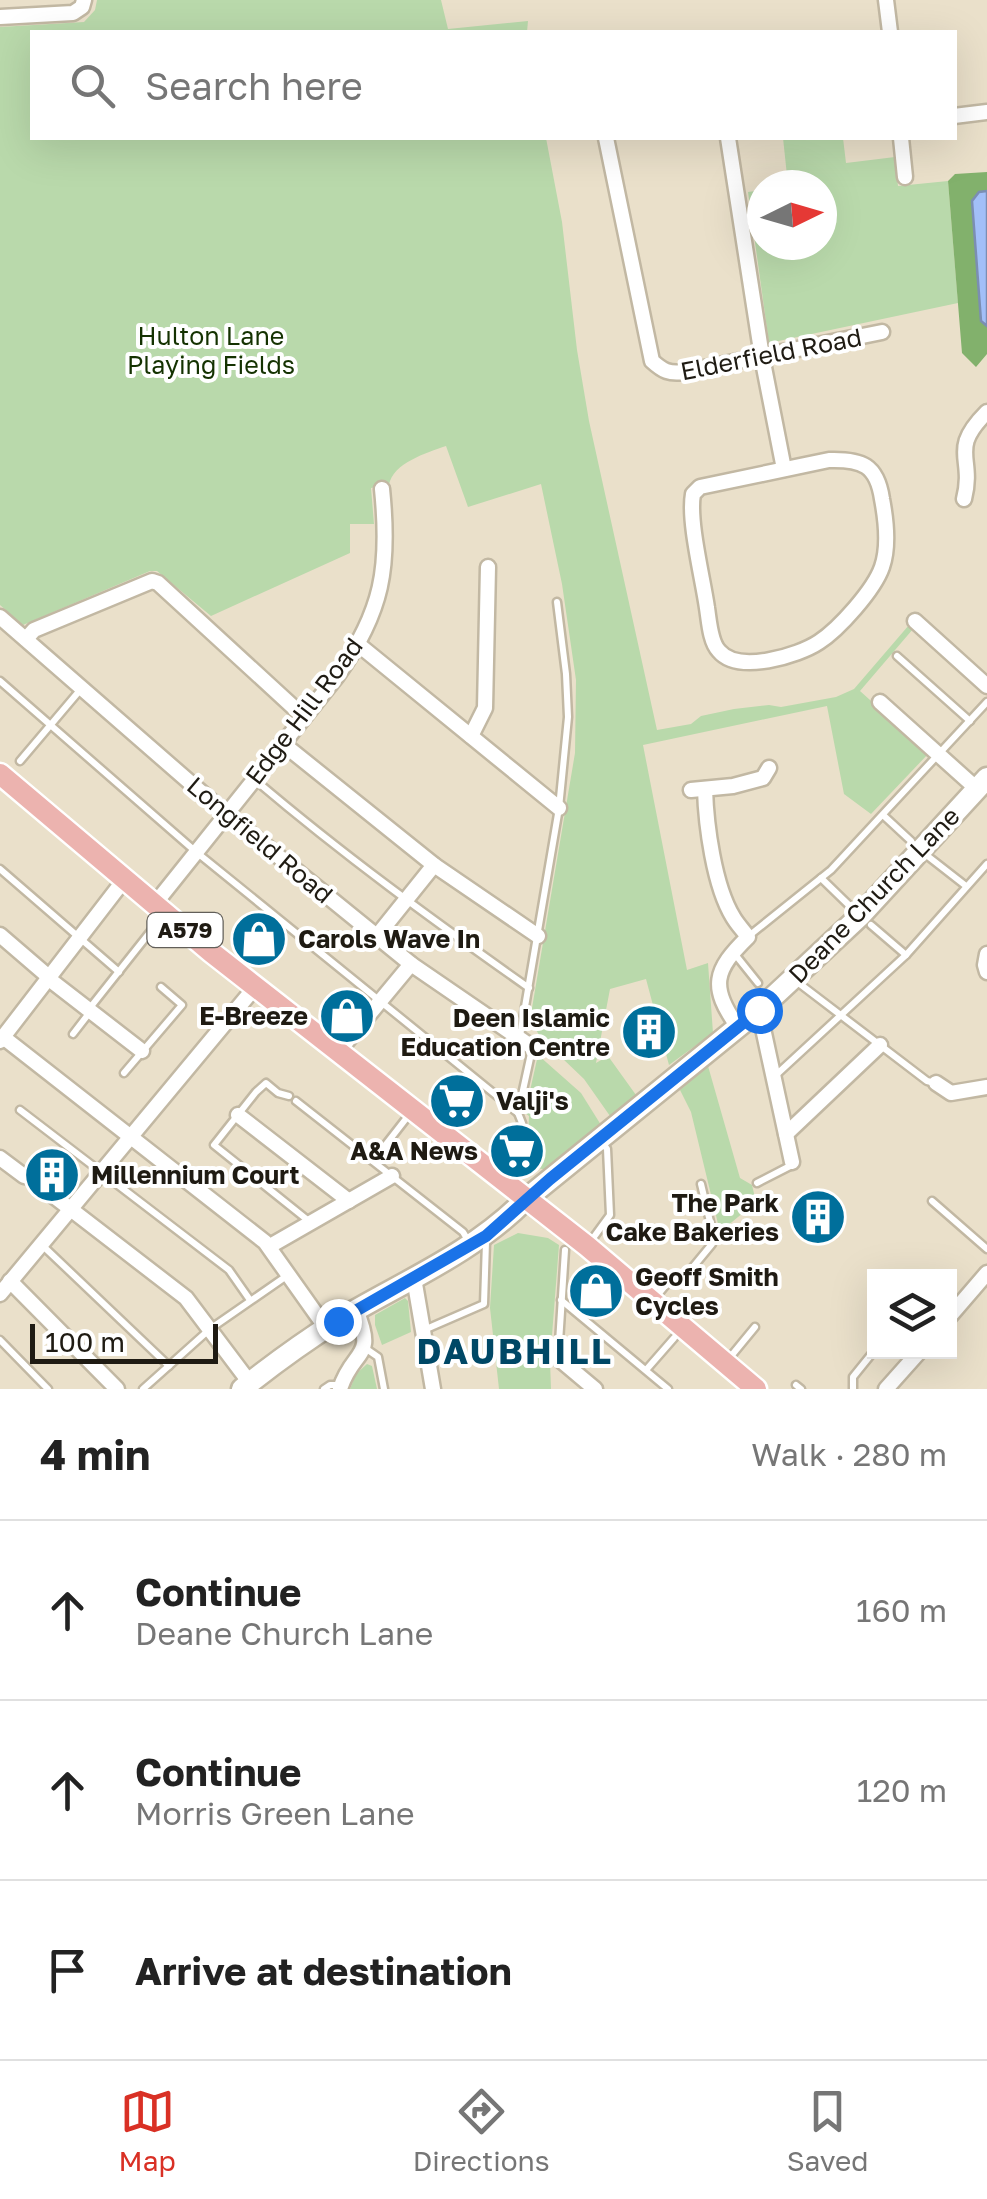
<!DOCTYPE html>
<meta charset="utf-8">
<style>
:root{--surface:#fff;--page:#f2f2f2;--text:#222;--muted:#767676;--line:#e0e0e0;--accent:#d93025}
body{margin:0;font-family:"Golos Text",sans-serif;background:var(--page);color:var(--text)}
.controls{position:absolute;right:30px;bottom:30px;display:grid;overflow:hidden;border-radius:0px;box-shadow:0 10px 40px #0002}
.controls button{width:90px;height:90px;display:grid;place-items:center;padding:0;border:0;border-bottom:2px solid var(--line);background:var(--surface);color:var(--text);font:50px sans-serif}
.compass{position:absolute;left:747px;top:170px;width:90px;height:90px;border-radius:50%;background:var(--surface);box-shadow:0 10px 40px #0002;rotate:85deg}
.scale{position:absolute;left:30px;bottom:25px;width:188px;box-sizing:border-box;padding-left:10px;border:5px solid #1f1b13;border-top:0;font-size:28px;line-height:35px;white-space:nowrap;color:#1f1b13;-webkit-text-stroke:8px #fff;paint-order:stroke}
.stop{position:absolute;width:30px;height:30px;margin:-22px;border:8px solid #1a73e8;border-radius:50%;background:#fff}
.stop.end{background:#1a73e8;border-color:#fff;box-shadow:0 2px 10px #0008}
.list{margin:0;padding:0;list-style:none}
h2{display:flex;justify-content:space-between;align-items:center;height:130px;margin:0;padding:0 40px;font-size:42px}
h2 small{font-size:32px;font-weight:400;color:var(--muted)}
.list li{display:grid;grid-template-columns:65px 1fr auto;gap:30px;align-items:center;box-sizing:border-box;height:180px;padding:0 40px;border-top:2px solid var(--line)}
.list b{display:block;font-size:38px;white-space:nowrap}
.list p{margin:0;font-size:32px;white-space:nowrap;color:var(--muted)}
.list em{font-size:32px;font-style:normal;color:var(--muted)}
.icon{flex:none;width:55px;height:55px;fill:none;stroke:currentColor;stroke-width:2;stroke-linecap:round;stroke-linejoin:round}
.map{position:relative;flex:none;width:987px;height:1389px;overflow:hidden}
.search{position:absolute;background:var(--surface);box-shadow:0 10px 40px #0002;left:30px;right:30px;top:30px;height:110px;display:flex;align-items:center;gap:25px;box-sizing:border-box;padding:0 35px;border-radius:0px;color:var(--muted);font-size:38px}
.sheet{height:670px;background:var(--surface)}
nav{display:flex;justify-content:space-around;align-items:center;box-sizing:border-box;height:140px;border-top:2px solid var(--line);background:var(--surface);font-size:28px;color:var(--muted)}
nav a{display:grid;justify-items:center;gap:5px}
nav .on{color:var(--accent)}
.map>svg:first-child{display:block}
</style>
<div class="map">
<svg width="987" height="1389" viewBox="0 0 987 1389">
<rect width="100%" height="100%" fill="#eae0ca"/>
<!-- green -->
<g fill="#b9d9ab">
<path d="M97 0H441L448 29 528 21 527 32H32V138H546L562 222 577 350 589 421 657 730 691 724 701 716 734 709 769 705 781 707 836 697 854 689 909 625 913 629 860 691 929 753 871 814 844 794 827 706 643 745 687 970 708 963 713 1033 669 1065 646 979 610 989 596 1063 608 1056 636 1095 610 1116 584 1079 541 1038 530 1020 575 753 576 680 562 584 541 484 468 507 446 446C426 453 393 463 389 485L371 488 374 524H350V553L211 616 157 571H150L23 625 0 605V27L84 22 95 10Z"/>
<path d="M783 138H843L846 163 895 157 898 186 948 181 958 303 769 343 748 192 762 190V245H822V185H788Z"/>
<path d="M538 1055 581 1093 601 1125 548 1170 525 1166 527 1156 529 1116 525 1113Z"/>
<path d="M708 1066 740 1178 752 1185 756 1202 720 1232 691 1112 680 1090Z"/>
<path d="M518 1233 548 1238 559 1245 550 1361 551 1389H499L490 1308 494 1245Z"/>
<path d="M405 1298 408 1301 411 1332 382 1345 375 1325V1315Z"/>
<path d="M367 1364 372 1366 377 1389H350L356 1374Z"/>
</g>
<!-- forest -->
<path fill="#82b16c" d="M987 172V191L979 192 981 321 987 326V354L976 367 962 353 948 181 955 174Z"/>
<!-- water -->
<path fill="#a2bff8" stroke="#7b8eb3" stroke-width="2.5" d="M987 191V326L981 321 972 201 979 192Z"/>
<g fill="none" stroke-linecap="round" stroke-linejoin="round">
<!-- lane casing -->
<g stroke="#c2b8a3" stroke-width="11">
<g id="lane">
<path d="M897 656 970 721"/>
<path d="M0 681 195 851 518 1113"/>
<path d="M20 761 81 689"/>
<path d="M254 779C342 854 434 921 529 988"/>
<path d="M883 815 911 841"/>
<path d="M925 854 966 886"/>
<path d="M0 869 119 972"/>
<path d="M821 878 856 912"/>
<path d="M871 925 906 955"/>
<path d="M750 935 831 870 987 702"/>
<path d="M734 953 758 983"/>
<path d="M796 981 927 1081 935 1083"/>
<path d="M89 1009 162 917"/>
<path d="M73 1034 90 1012"/>
<path d="M520 1036 559 808 568 717 566 674 557 602"/>
<path d="M124 1073 182 1005 161 987"/>
<path d="M776 1075 906 955 987 864"/>
<path d="M289 1096 278 1093 266 1083 256 1092 214 1145 310 1222"/>
<path d="M296 1101 463 1232 469 1242"/>
<path d="M20 1110 229 1270 250 1300"/>
<path d="M373 1161 412 1111"/>
<path d="M490 1163 522 1123 518 1113 532 1049"/>
<path d="M757 1183 790 1166 792 1163"/>
<path d="M932 1201 987 1249"/>
<path d="M591 1241 610 1215 607 1149 602 1142"/>
<path d="M43 1246 169 1366"/>
<path d="M655 1298 669 1281 684 1278 712 1244V1230L701 1184"/>
<path d="M561 1300 668 1389"/>
<path d="M424 1330 484 1304 486 1242"/>
<path d="M0 1340 48 1389"/>
<path d="M365 1348 378 1357 384 1389"/>
<path d="M558 1358 565 1250"/>
<path d="M727 1361 755 1327"/>
<path d="M646 1370 674 1338"/>
<path d="M796 1385 801 1389"/>
<path d="M143 1389 210 1329 288 1275"/>
<path d="M324 1389 330 1385H341"/>
<path d="M853 1389V1377L874 1351"/>
</g>
</g>
<!-- street casing -->
<g stroke="#c2b8a3" stroke-width="19">
<g id="street">
<path d="M886 0 890 32"/>
<path d="M0 17 73 13 82 7 84 0"/>
<path d="M954 116 987 112"/>
<path d="M606 138 652 361C663 371 669 374 684 372L882 332"/>
<path d="M728 138 762 357 784 469"/>
<path d="M901 138 905 177"/>
<path d="M829 460C862 459 877 465 882 499 886 520 889 547 882 567 874 590 839 629 819 642 798 656 738 674 719 651 710 642 709 620 707 608 703 579 688 521 693 494L700 487Z"/>
<path d="M964 499C975 456 948 451 987 412"/>
<path d="M0 617 225 813 411 964 532 1047"/>
<path d="M915 621 987 686"/>
<path d="M26 639 34 630 152 581 158 583 304 717"/>
<path d="M359 645 559 808"/>
<path d="M880 702 977 789"/>
<path d="M471 736 485 708 488 567"/>
<path d="M282 743 434 865 538 936"/>
<path d="M705 789C706 825 714 886 733 917 737 924 743 930 748 937 714 970 709 987 738 1027"/>
<path d="M691 790 733 786 763 778 769 768"/>
<path d="M154 905 337 676C383 611 390 567 382 489"/>
<path d="M0 935 50 978"/>
<path d="M377 936 434 865"/>
<path d="M987 954 985 965 987 972"/>
<path d="M49 979 142 1051"/>
<path d="M759 1010 792 1162"/>
<path d="M3 1037 265 1242 326 1328"/>
<path d="M0 1041 124 880"/>
<path d="M338 1052 411 964"/>
<path d="M936 1083 951 1093 987 1087"/>
<path d="M238 1115 349 1201"/>
<path d="M786 1134 880 1045"/>
<path d="M0 1158 24 1176 29 1177 186 1298 250 1383"/>
<path d="M270 1246 392 1176"/>
<path d="M414 1278 433 1389"/>
<path d="M10 1281 117 1389"/>
<path d="M0 1294 256 986"/>
<path d="M950 1316 987 1273"/>
<path d="M558 1358 595 1389"/>
<path d="M340 1389C353 1348 377 1360 356 1310"/>
<path d="M886 1389 919 1352"/>
</g>
</g>
<!-- secondary casing -->
<g stroke="#c2b8a3" stroke-width="25">
<path id="secondary" d="M242 1389C272 1365 305 1341 337 1321 402 1282 472 1254 526 1199L759 1010 860 916 987 778"/>
</g>
<!-- primary casing -->
<g stroke="#fff" stroke-width="25">
<path id="primary" d="M0 774 211 952 587 1246 756 1389"/>
</g>
<!-- lane -->
<use href="#lane" stroke="#fff" stroke-width="6"/>
<!-- street -->
<use href="#street" stroke="#fff" stroke-width="14"/>
<!-- secondary -->
<use href="#secondary" stroke="#fff" stroke-width="20"/>
<!-- primary -->
<use href="#primary" stroke="#ecb3af" stroke-width="20"/>
</g>
<g fill="none" stroke-linecap="round" stroke-linejoin="round">
<!-- route -->
<path stroke="#1a73e8" stroke-width="12" d="M338 1321 486 1236 550 1179 759 1010"/>
</g>
<!-- icons -->
<defs>
<g id="shop-disc" transform="scale(2.875)"><circle r="9.5" fill="#006f9b" stroke="#fff"/><path d="M-5-2.5h2.3a2.7 3.5 0 0 1 5.4 0H5L5.5 6h-11ZM-1.5-2.5h3a1.5 2.3 0 0 0-3 0Z" fill="#fff"/></g>
<g id="building-disc" transform="scale(2.875)"><circle r="9.5" fill="#006f9b" stroke="#fff"/><path d="M-4-6H4V6H1V3H-1V6H-4ZM-2.5-4.3h1.7v1.8h-1.7ZM.8-4.3h1.7v1.8H.8ZM-2.5-1h1.7V.8h-1.7ZM.8-1h1.7V.8H.8Z" fill="#fff"/></g>
<g id="supermarket-disc" transform="scale(2.875)"><circle r="9.5" fill="#006f9b" stroke="#fff"/><path d="M-6-5.5h2.5l.6 2H6L4.5 2H-2.5L-4.4-4H-6ZM-1.5 3.2a1.3 1.3 0 1 0 .1 0ZM3 3.2a1.3 1.3 0 1 0 .1 0Z" fill="#fff"/></g>
</defs>
<g fill-rule="evenodd">
<use href="#shop-disc" x="259" y="939"/>
<use href="#shop-disc" x="347" y="1016"/>
<use href="#building-disc" x="649" y="1032"/>
<use href="#supermarket-disc" x="457" y="1101"/>
<use href="#supermarket-disc" x="517" y="1151"/>
<use href="#building-disc" x="52" y="1175"/>
<use href="#building-disc" x="818" y="1217"/>
<use href="#shop-disc" x="596" y="1291"/>
</g>
<g text-anchor="middle" stroke-width="8" stroke-linejoin="round" paint-order="stroke">
<!-- shield labels -->
<rect fill="#fff" stroke="#625f5a" stroke-width="2.5" x="147.5" y="913" width="75" height="34" rx="8"/>
<g font-size="22" font-weight="bold" fill="#1f1b13">
<text x="185" y="938">A579</text>
</g>
<!-- park labels -->
<g font-size="25" fill="#143201" stroke="#fff">
<text x="211" y="345">Hulton Lane<tspan x="211" dy="29">Playing Fields</tspan></text>
</g>
<!-- street labels -->
<g font-size="25" fill="#1f1b13" stroke="#fff">
<text transform="translate(771 354) rotate(-11)" y="9">Elderfield Road</text>
<text transform="translate(304 711) rotate(-53)" y="9">Edge Hill Road</text>
<text transform="translate(260 840) rotate(40)" y="9">Longfield Road</text>
<text transform="translate(874 895) rotate(-46)" y="9">Deane Church Lane</text>
</g>
<!-- poi labels -->
<g font-size="25" font-weight="bold" fill="#1f1b13" stroke="#fff" text-anchor="start">
<text x="298" y="948">Carols Wave In</text>
<text x="308" y="1025" text-anchor="end">E-Breeze</text>
<text x="610" y="1027" text-anchor="end">Deen Islamic<tspan x="610" dy="29">Education Centre</tspan></text>
<text x="496" y="1110">Valji's</text>
<text x="478" y="1160" text-anchor="end">A&amp;A News</text>
<text x="91" y="1184">Millennium Court</text>
<text x="779" y="1212" text-anchor="end">The Park<tspan x="779" dy="29">Cake Bakeries</tspan></text>
<text x="635" y="1286">Geoff Smith<tspan x="635" dy="29">Cycles</tspan></text>
</g>
<!-- district labels -->
<g font-size="35" font-weight="bold" letter-spacing="2.5" fill="#004866" stroke="#fff">
<text x="515" y="1364">DAUBHILL</text>
</g>
</g>
</svg>
<div class="controls">
<button><svg class="icon" aria-label="layers" viewBox="0 0 24 24"><path d="M12 4l9 5-9 5-9-5zM3 14l9 5 9-5"/></svg></button>
</div>
<svg class="compass" viewBox="-18 -18 36 36"><path d="M0-13l5 13h-10z" fill="#e53935"/><path d="M0 13l5-13h-10z" fill="#767676"/></svg>
<div class="scale">100 m</div>
<div class="stop" style="left:759px;top:1010px"></div>
<div class="stop end" style="left:338px;top:1321px"></div>
<div class="search"><svg class="icon" aria-label="search" viewBox="0 0 24 24"><circle cx="10" cy="10" r="6"/><path d="M15 15l6 6"/></svg>Search here</div>
</div>
<section class="sheet">
<h2>4 min<small>Walk · 280 m</small></h2>
<ul class="list">
<li><svg class="icon" aria-label="ahead" viewBox="0 0 24 24"><path d="M12 20V5M6 11l6-6 6 6"/></svg><div><b>Continue</b><p>Deane Church Lane</p></div><em>160 m</em></li>
<li><svg class="icon" aria-label="ahead" viewBox="0 0 24 24"><path d="M12 20V5M6 11l6-6 6 6"/></svg><div><b>Continue</b><p>Morris Green Lane</p></div><em>120 m</em></li>
<li><svg class="icon" aria-label="arrive" viewBox="0 0 24 24"><path d="M6 21V4h12l-3 4 3 4H6"/></svg><div><b>Arrive at destination</b></div></li>
</ul>
</section>
<nav>
<a class="on"><svg class="icon" aria-label="map" viewBox="0 0 24 24"><path d="M3 6l6-2 6 2 6-2v14l-6 2-6-2-6 2zM9 4v14M15 6v14"/></svg>Map</a>
<a><svg class="icon" aria-label="directions" viewBox="0 0 24 24"><path d="M12 3l9 9-9 9-9-9zM9 14v-3h6M13 9l2 2-2 2"/></svg>Directions</a>
<a><svg class="icon" aria-label="saved" viewBox="0 0 24 24"><path d="M7 4h10v16l-5-4-5 4z"/></svg>Saved</a>
</nav>
